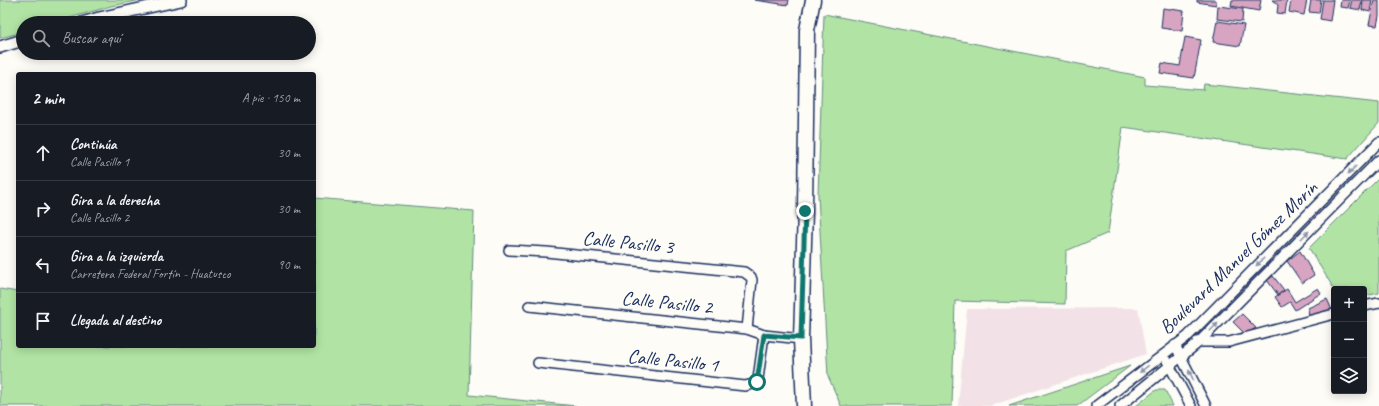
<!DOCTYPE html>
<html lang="es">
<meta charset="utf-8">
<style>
:root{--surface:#171b24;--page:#20242c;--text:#f1f3f6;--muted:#9ea1a6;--line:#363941}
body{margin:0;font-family:Caveat,sans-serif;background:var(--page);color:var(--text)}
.controls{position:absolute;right:12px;bottom:12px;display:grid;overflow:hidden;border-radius:4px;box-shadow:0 2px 10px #0003}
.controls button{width:36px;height:36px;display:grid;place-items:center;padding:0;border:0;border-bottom:1px solid var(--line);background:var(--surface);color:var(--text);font:20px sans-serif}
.stop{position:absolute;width:12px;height:12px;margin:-9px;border:3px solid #0f766e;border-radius:50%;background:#fff}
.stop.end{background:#0f766e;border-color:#fff;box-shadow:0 1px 4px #0008}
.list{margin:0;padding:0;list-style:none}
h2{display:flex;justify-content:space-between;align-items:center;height:52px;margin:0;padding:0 16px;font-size:17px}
h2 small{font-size:13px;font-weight:400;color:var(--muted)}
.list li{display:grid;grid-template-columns:26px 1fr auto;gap:12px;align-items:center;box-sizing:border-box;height:56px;padding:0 16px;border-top:1px solid var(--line)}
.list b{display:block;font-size:15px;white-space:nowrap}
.list p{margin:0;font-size:13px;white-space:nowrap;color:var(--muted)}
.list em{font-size:13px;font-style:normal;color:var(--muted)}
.icon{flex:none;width:22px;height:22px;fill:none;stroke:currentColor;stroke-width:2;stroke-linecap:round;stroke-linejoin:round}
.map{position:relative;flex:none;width:1379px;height:406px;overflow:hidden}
.search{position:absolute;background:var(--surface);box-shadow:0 2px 10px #0003;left:16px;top:16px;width:300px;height:44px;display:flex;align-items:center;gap:10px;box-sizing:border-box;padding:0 14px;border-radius:22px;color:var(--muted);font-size:15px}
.panel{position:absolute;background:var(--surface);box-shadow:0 2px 10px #0003;left:16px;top:72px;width:300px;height:276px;border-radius:4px}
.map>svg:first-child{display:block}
</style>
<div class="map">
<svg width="1379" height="406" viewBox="0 0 1379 406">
<rect width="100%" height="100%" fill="#fdfcf7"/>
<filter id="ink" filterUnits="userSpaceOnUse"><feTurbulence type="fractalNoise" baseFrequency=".025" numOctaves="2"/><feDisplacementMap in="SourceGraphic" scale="8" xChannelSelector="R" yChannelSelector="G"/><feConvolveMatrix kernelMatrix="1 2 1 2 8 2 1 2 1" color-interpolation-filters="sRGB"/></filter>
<g filter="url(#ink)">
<!-- built -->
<path fill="#f2e2e7" d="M1138 308 1146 354 990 406H958L967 309Z"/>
<!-- green -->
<g fill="#b1e4a4" stroke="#668a81">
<path d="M0 0H141L111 6 52 23H23V32L0 38Z"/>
<path d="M824 14 1145 77V85L1203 90 1204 84 1379 103V123L1347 159 1123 127 1108 233 1066 251 1065 304 955 301 952 406H841L828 376 818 195Z"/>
<path d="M1379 178V293L1364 296V289H1334L1309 248Z"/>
<path d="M314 198 474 211 469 395 576 406H0V289L18 292V346H314Z"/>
<path d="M1130 366 1077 406H1009Z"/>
<path d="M1156 390H1165L1173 406H1136Z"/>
</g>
<!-- building -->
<g fill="#d7a5c2" stroke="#1b2f5e">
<path d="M754 0H789L788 5Z"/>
<path d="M1197 0H1216V5L1197 2Z"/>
<path d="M1232 0H1261L1259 11 1231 6Z"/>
<path d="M1272 0H1287L1285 14 1277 13 1278 5Z"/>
<path d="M1291 0H1307L1304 15 1289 12Z"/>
<path d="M1311 0H1321L1319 13 1309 12Z"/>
<path d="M1323 0H1333L1330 21 1320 19Z"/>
<path d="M1341 0H1350L1348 8 1340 7Z"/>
<path d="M1352 0H1362L1360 10 1350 8Z"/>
<path d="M1363 0H1372L1370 12 1362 10Z"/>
<path d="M1374 0H1379V16L1377 26 1369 25Z"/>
<path d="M1218 6 1243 9 1242 22 1217 19Z"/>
<path d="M1163 8 1184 11 1182 31 1161 28Z"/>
<path d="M1217 21 1244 25 1240 46 1213 42Z"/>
<path d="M1185 37 1201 40 1194 78 1160 73 1162 63 1180 66Z"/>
<path d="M1300 251 1314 275 1302 283 1287 261Z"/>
<path d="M1273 276 1284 290 1278 295 1267 280Z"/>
<path d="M1318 288 1321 293 1295 310 1290 302 1282 307 1275 297 1287 289 1295 302Z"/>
<path d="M1327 299 1332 310 1309 319 1308 308Z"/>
<path d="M1242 314 1256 328 1245 334 1233 322Z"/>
</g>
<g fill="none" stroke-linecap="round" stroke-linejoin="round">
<!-- minor casing -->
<g stroke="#1b2f5e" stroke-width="12">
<g id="minor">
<path d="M509 250 546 252 744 272 751 277 752 280 747 329"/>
<path d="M529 306 747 329 764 335 801 339"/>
<path d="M1364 306 1379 303"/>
<path d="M1197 342H1229L1334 314"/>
<path d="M1175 345 1206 406"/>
<path d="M1167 361 1191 406"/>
<path d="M538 363 745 386C751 385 755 384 758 379L764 335"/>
<path d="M1096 406 1188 336 1379 142"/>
<path d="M1120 406 1198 343 1379 160"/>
</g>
</g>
<!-- tertiary casing -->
<g stroke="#1b2f5e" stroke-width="14">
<g id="tertiary">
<path d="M82 23 99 18 181 0"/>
<path d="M0 47 23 40"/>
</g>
</g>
<!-- primary casing -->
<g stroke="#1b2f5e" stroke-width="17">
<path id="primary" d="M804 406 801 339 805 211 807 30 813 0"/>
</g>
<!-- minor -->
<use href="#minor" stroke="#fdfcf7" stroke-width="9"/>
<!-- tertiary -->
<use href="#tertiary" stroke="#fdfcf7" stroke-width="11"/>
<!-- primary -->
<use href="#primary" stroke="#fdfcf7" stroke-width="14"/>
</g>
<!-- one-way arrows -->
<defs><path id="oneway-solid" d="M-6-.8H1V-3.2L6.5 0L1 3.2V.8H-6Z"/></defs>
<g fill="#8c96aa">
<use href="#oneway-solid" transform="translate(1352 170) rotate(135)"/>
<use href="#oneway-solid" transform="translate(1305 235) rotate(-45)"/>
<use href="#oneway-solid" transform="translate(1260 262) rotate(135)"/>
<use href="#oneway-solid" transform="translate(1214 327) rotate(-45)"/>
<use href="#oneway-solid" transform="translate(1144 369) rotate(142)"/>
<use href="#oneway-solid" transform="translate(1191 375) rotate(-116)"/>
</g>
</g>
<g fill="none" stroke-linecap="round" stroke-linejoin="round" filter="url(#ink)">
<!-- route -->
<path stroke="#0f766e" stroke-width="5" d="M757 382 764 335 801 338 805 211"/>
</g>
<g text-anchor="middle" stroke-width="4" stroke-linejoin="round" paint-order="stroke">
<!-- street labels -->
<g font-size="20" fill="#1b2f5e" stroke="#fdfcf7">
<text transform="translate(628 242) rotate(6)" y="7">Calle Pasillo 3</text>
<text transform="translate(1238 257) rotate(-44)" y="7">Boulevard Manuel Gómez Morín</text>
<text transform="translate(667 302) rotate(6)" y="7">Calle Pasillo 2</text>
<text transform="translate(673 360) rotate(6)" y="7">Calle Pasillo 1</text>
</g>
</g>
</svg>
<div class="controls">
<button>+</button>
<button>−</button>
<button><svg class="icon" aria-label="layers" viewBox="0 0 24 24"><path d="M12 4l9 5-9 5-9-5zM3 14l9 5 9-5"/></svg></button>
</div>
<div class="stop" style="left:757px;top:382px"></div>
<div class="stop end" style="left:805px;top:211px"></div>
<div class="search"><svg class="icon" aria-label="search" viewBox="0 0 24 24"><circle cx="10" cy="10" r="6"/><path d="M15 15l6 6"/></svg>Buscar aquí</div>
<section class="panel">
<h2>2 min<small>A pie · 150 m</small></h2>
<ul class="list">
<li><svg class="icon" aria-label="ahead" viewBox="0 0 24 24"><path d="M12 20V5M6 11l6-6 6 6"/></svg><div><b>Continúa</b><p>Calle Pasillo 1</p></div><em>30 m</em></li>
<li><svg class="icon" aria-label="right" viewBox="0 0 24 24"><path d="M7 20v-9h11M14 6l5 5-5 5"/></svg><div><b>Gira a la derecha</b><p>Calle Pasillo 2</p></div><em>30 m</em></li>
<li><svg class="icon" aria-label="left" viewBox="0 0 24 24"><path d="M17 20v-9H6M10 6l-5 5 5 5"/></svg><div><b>Gira a la izquierda</b><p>Carretera Federal Fortín - Huatusco</p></div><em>90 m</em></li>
<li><svg class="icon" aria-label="arrive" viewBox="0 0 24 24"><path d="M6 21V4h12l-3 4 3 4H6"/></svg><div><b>Llegada al destino</b></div></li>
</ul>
</section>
</div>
